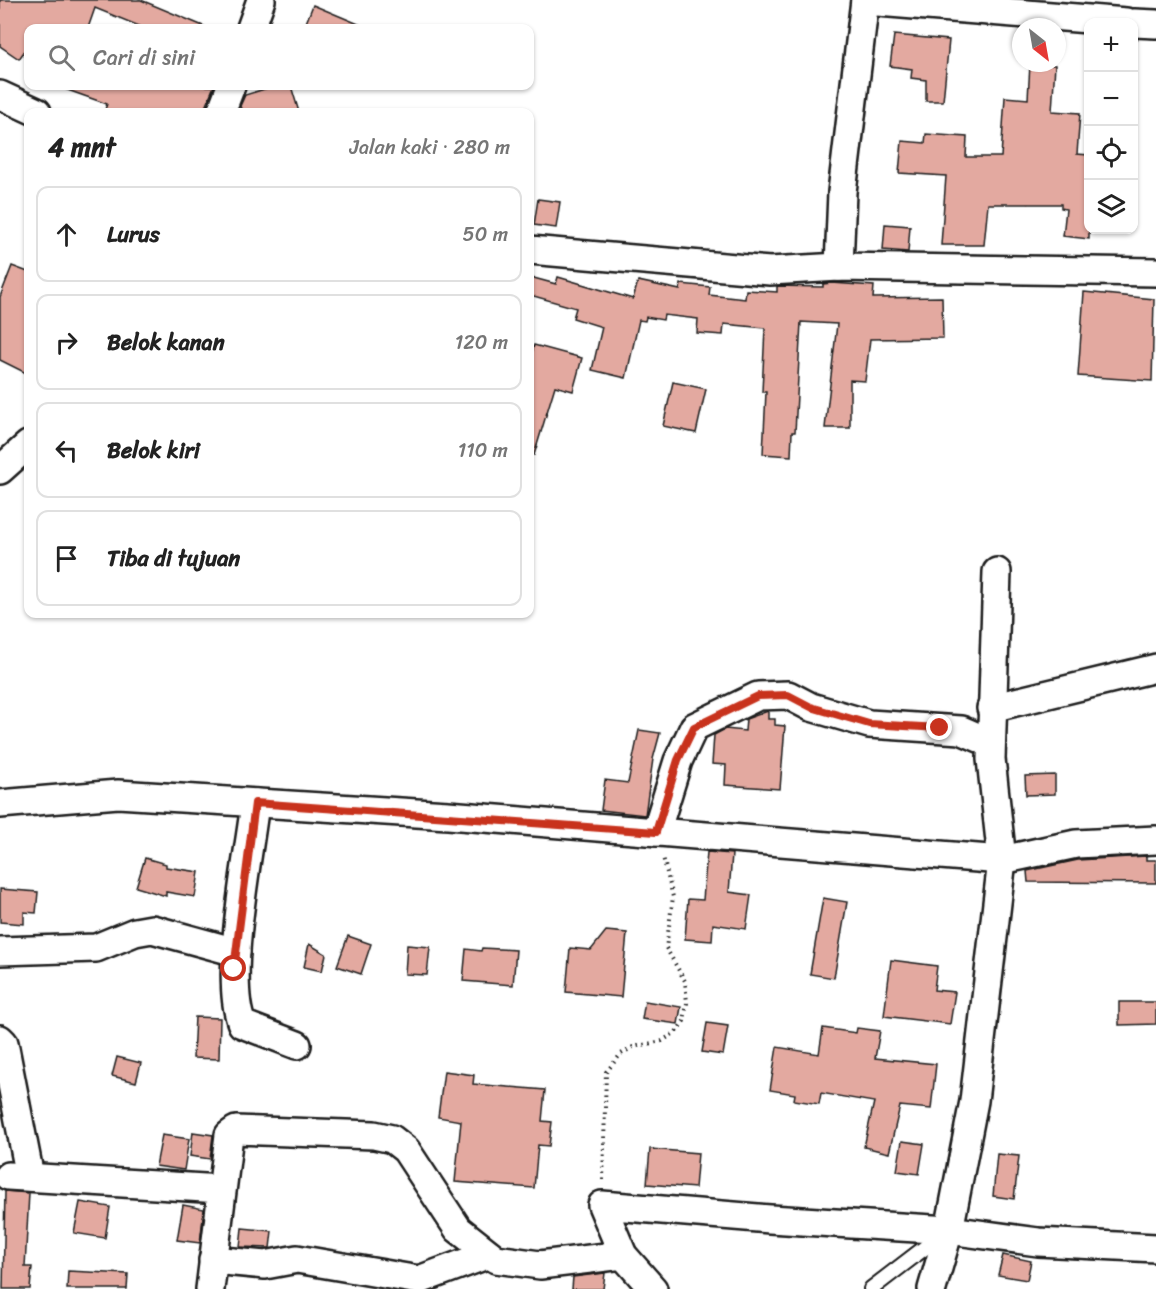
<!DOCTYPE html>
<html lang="id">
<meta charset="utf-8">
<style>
:root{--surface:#fff;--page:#f2f2f2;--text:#222;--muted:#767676;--line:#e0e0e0}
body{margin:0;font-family:Sriracha,sans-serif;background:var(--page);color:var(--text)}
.controls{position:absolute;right:18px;top:18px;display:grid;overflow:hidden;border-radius:12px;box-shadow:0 2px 4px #0004}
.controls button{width:54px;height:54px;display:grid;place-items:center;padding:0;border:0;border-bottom:2px solid var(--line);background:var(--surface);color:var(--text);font:30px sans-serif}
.compass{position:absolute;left:1012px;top:18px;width:54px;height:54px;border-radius:50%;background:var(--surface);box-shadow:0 2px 4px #0004;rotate:149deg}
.stop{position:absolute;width:18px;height:18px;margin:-14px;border:4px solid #c8321e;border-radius:50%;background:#fff}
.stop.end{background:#c8321e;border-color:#fff;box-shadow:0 2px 6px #0008}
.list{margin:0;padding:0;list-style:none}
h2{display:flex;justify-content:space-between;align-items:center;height:78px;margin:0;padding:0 24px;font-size:26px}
h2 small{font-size:20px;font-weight:400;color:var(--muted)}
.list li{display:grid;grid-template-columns:39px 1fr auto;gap:18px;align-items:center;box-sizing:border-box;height:96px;margin:0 12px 12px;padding:0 12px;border:2px solid var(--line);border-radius:12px}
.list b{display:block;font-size:22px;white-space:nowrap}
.list em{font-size:20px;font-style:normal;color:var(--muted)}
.icon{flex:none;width:33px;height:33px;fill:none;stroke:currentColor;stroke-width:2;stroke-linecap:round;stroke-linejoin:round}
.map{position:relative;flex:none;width:1156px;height:1289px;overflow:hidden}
.search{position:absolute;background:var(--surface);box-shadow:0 2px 4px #0004;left:24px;top:24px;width:510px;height:66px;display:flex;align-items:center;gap:15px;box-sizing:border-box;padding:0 21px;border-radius:12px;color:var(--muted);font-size:22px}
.panel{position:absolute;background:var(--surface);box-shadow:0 2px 4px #0004;left:24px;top:108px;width:510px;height:510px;border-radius:12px}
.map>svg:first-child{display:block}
</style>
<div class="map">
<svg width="1156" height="1289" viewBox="0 0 1156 1289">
<rect width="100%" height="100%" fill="#fff"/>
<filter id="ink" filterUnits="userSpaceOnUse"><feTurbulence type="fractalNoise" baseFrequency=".0167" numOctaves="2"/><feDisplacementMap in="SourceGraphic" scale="12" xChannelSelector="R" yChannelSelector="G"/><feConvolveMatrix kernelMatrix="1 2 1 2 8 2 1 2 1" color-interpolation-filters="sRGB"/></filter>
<g filter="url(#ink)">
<!-- building -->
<g fill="#e3a9a0" stroke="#1c1c1c" stroke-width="1.5">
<path d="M0 0H141L208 28H144L95 8 88 28H28V46L19 59 0 46Z"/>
<path d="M313 5 368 28H304Z"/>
<path d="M894 35 949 40 943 101H926V80L911 78 912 69 890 66Z"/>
<path d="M1030 64 1055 65 1052 111 1080 113 1077 154 1089 155V239L1063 236 1066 209 1061 208V204H988L984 245H941L946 176 899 173 902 141 925 143 926 134 967 137 966 157H1001L1005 97 1028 99Z"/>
<path d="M63 86H214L203 112H104L107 104 62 88Z"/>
<path d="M274 86H291L299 112H242L240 106 245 95Z"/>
<path d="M538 199 560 202 556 228 534 225Z"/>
<path d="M885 224 910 226 908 252 883 250Z"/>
<path d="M12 266 28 272V374L0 360V297Z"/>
<path d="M530 277 556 284 558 277 633 299 638 281 680 290 681 284 710 287 709 295 745 299 746 290 777 292V286L823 287V284L832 283 874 286 873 298 942 297 943 338 870 339 865 381 850 380V428H825L837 324 801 322 795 432H792L791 456 763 454 766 392H762L765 328 724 324 723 335 697 333 698 319 664 315 663 320 646 317 645 321 639 320 626 378 592 370 602 327 573 318 576 308 530 295Z"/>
<path d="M1084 292 1154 299 1152 381 1078 376Z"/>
<path d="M534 345 582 358 573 391 555 386 534 455 530 454V361Z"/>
<path d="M673 382 706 389 696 433 663 426Z"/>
<path d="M768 711V719H775V725L785 726 780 789 725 785 726 765 712 764 714 735 725 729 745 731 746 719Z"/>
<path d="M639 730 660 733 653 759 645 815 601 810 605 780 628 783Z"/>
<path d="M1055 775V794L1026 795 1025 776Z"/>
<path d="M707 852 732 854 729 892 751 895 746 929 713 924 712 941 685 939 688 899 703 900Z"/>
<path d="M1146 856V860H1156V883L1028 882 1027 871 1078 860Z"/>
<path d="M145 858 166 864V867L199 872 195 897 166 892V896L136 887Z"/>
<path d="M0 889 38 892 36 913 24 912V924L0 922Z"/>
<path d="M823 898 847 902 834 978 810 974Z"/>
<path d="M606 931 627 933 621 997 566 992 570 948 591 950Z"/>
<path d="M348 936 371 944 361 974 337 966Z"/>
<path d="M309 944 326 954 322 971 304 967Z"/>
<path d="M407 945 430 947 427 975 405 974Z"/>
<path d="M482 948 516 950 513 985 463 981 466 949 481 951Z"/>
<path d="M891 960 937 966 934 990 955 992 950 1024 884 1016Z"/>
<path d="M645 1001 681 1007 678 1024 642 1019Z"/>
<path d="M1119 1002H1156V1024L1119 1025Z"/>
<path d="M195 1017 220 1018 219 1059 193 1058Z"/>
<path d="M707 1023 728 1026 723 1055 702 1052Z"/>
<path d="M823 1028 856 1033 857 1028 880 1031 875 1058 936 1064 931 1109 900 1106 889 1153 864 1147 874 1102 821 1093 819 1104 794 1100 795 1094 770 1090 777 1047 819 1054Z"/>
<path d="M117 1057 141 1063 136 1082 112 1076Z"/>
<path d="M444 1071 474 1075 473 1084 545 1090 542 1121 552 1122 549 1146 538 1145 534 1188 455 1182 461 1121 438 1117Z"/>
<path d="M193 1132 213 1135 210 1159 190 1156Z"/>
<path d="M162 1135 189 1139 184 1170 156 1166Z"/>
<path d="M902 1141 924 1144 919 1174 897 1171Z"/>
<path d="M650 1149 698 1153 695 1188 647 1184Z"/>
<path d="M997 1154 1019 1156 1014 1199 993 1196Z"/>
<path d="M5 1191 29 1193 25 1267H32L30 1289H3Z"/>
<path d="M80 1202 110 1207 105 1238 74 1233Z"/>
<path d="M183 1205 204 1209 200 1243 177 1240Z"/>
<path d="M242 1228 272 1231 270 1248 240 1247Z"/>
<path d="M1003 1255 1031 1261 1027 1280 998 1275Z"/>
<path d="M68 1271 128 1274 127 1289H67Z"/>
<path d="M605 1273 603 1289H572L573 1277Z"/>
</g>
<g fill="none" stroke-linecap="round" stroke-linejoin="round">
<!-- service casing -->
<g stroke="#1c1c1c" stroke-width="18">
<path id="service" d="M871 1289 944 1233"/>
</g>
<!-- minor casing -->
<g stroke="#1c1c1c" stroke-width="32">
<g id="minor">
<path d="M865 1 1126 22"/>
<path d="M1134 23 1156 24"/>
<path d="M251 28 261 0"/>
<path d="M0 95 37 112"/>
<path d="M221 112 231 86"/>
<path d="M530 250 770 271 839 267 1156 272"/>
<path d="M839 267 842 192 865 0"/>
<path d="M0 470 28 445"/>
<path d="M991 708 1156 668"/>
<path d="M255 803C249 855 223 979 242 1024L297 1045"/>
<path d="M0 804 118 794 448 815 1002 860 1076 844 1156 840"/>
<path d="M656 832 678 761 694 727 758 696 788 695 811 707 869 724 961 730 991 743"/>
<path d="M0 951 96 948 135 932 152 929 236 952"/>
<path d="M0 1039 4 1043 30 1177"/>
<path d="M8 1176 221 1189"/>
<path d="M213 1260 265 1265 297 1259 419 1280 489 1254"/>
<path d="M210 1289 229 1135 236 1130 374 1135 392 1139 406 1150 458 1229 496 1259 540 1265 623 1255"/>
<path d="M653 1289 623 1255 602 1205 770 1219 949 1230 1038 1242 1156 1248"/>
<path d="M932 1289 949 1230 974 1101 1002 860 991 759 997 572"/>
</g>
</g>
<!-- path -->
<path stroke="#1c1c1c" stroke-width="4" stroke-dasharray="1.5 4.5" stroke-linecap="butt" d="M603 1180 606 1072 621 1054 633 1047 662 1041 676 1032 684 1021 687 1003 685 981 666 948 673 897 663 857"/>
<!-- service -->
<use href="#service" stroke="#fff" stroke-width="14"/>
<!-- minor -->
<use href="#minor" stroke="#fff" stroke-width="27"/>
</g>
</g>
<g fill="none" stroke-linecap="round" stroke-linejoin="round" filter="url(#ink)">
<!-- route -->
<path stroke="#c8321e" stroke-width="8" d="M234 969 255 803 656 832 678 760 694 727 758 696 788 695 811 707 869 724 940 728"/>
</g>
</svg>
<div class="controls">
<button>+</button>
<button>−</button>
<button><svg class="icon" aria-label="locate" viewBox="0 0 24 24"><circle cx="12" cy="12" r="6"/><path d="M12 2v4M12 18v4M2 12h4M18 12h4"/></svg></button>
<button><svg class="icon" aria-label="layers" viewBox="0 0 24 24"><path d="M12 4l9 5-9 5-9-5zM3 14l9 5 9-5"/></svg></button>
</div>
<svg class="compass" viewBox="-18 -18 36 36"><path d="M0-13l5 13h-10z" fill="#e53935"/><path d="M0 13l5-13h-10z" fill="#767676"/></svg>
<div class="stop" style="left:234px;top:969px"></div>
<div class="stop end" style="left:940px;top:728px"></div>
<div class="search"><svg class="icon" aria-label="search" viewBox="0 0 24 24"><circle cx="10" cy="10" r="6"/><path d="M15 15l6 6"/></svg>Cari di sini</div>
<section class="panel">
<h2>4 mnt<small>Jalan kaki · 280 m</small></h2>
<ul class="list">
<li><svg class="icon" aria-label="ahead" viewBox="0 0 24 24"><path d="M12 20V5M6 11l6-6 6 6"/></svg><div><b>Lurus</b></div><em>50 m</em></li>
<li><svg class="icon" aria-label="right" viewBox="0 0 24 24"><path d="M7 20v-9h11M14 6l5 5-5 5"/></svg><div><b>Belok kanan</b></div><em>120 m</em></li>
<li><svg class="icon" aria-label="left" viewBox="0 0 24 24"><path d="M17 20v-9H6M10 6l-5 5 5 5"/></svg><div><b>Belok kiri</b></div><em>110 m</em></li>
<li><svg class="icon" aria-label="arrive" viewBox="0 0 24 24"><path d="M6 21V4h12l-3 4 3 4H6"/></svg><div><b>Tiba di tujuan</b></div></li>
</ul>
</section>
</div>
